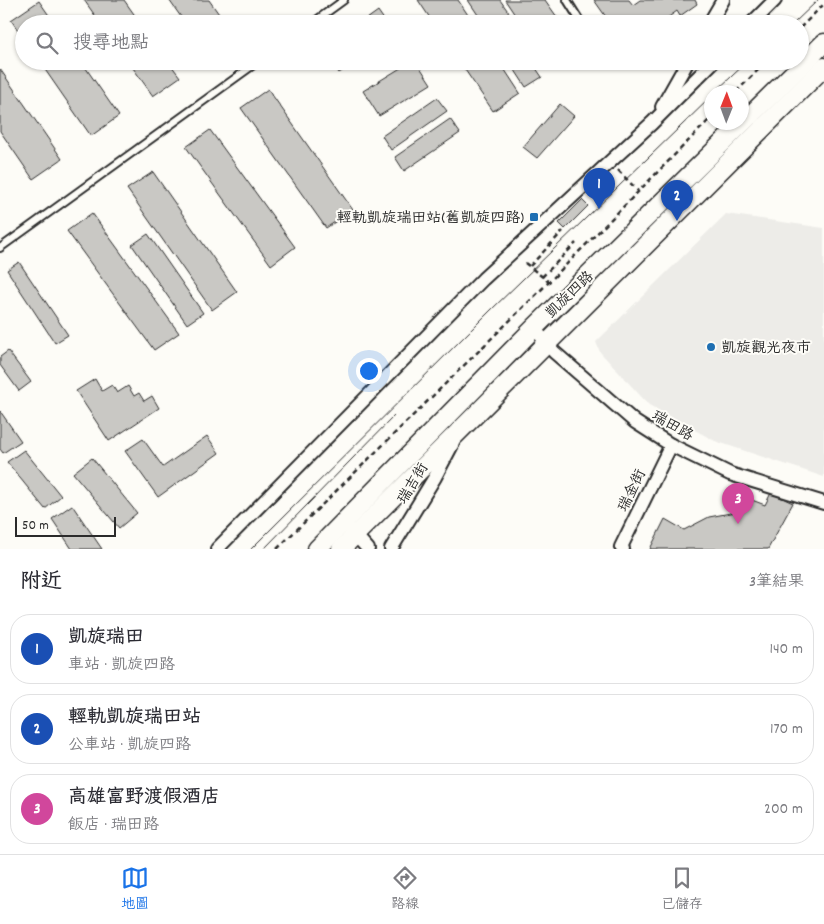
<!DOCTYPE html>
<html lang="zh-TW">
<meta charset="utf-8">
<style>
:root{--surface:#fff;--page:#f7f7f7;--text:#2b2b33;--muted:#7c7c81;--line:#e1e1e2;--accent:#1a73e8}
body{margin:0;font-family:Dekko,"LXGW WenKai TC",sans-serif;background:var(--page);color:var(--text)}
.compass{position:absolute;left:704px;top:85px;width:45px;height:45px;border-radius:50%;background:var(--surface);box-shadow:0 1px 4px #0004;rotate:1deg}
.scale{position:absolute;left:15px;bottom:12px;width:101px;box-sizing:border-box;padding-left:5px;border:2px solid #2b2b2b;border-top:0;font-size:14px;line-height:18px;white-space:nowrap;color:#2b2b2b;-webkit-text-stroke:4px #fdfcf7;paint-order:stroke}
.you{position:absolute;left:368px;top:370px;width:18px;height:18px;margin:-12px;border:4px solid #fff;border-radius:50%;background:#1a73e8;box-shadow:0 0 0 8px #1a73e833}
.badge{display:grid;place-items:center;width:32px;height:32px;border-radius:50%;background:var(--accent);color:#fff;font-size:16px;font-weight:700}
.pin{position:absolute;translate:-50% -41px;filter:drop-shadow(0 1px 2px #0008)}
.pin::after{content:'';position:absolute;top:26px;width:18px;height:15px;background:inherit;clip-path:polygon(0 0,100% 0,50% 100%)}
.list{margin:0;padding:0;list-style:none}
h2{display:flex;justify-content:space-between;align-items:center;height:65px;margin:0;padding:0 20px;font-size:21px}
h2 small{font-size:16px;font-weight:400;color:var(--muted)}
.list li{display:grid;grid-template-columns:32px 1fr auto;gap:15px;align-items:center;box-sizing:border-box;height:70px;margin:0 10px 10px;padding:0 10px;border:1px solid var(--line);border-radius:20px}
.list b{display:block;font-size:19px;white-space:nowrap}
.list p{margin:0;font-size:16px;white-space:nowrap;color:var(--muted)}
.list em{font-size:16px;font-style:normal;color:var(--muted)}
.icon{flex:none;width:28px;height:28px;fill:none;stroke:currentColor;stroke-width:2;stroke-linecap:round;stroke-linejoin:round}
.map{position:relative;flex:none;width:824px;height:549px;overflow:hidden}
.search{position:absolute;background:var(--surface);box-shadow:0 1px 4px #0004;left:15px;right:15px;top:15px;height:55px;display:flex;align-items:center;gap:12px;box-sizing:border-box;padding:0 18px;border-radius:28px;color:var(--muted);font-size:19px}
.sheet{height:305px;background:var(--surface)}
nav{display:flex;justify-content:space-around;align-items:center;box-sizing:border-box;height:70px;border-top:1px solid var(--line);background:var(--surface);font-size:14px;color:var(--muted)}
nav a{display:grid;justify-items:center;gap:2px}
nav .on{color:var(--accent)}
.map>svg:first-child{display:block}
</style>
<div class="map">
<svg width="824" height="549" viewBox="0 0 824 549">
<rect width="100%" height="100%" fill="#fdfcf7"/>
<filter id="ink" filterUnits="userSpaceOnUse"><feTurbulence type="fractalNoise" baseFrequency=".02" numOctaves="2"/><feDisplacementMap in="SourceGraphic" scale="10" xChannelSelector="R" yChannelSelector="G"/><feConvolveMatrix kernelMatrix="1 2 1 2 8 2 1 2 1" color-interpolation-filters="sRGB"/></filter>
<g filter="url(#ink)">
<!-- built -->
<path fill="#edece8" d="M726 214 824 228V477L715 441 649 405 600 352 596 342Z"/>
<!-- building -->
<g fill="#c9c8c4" stroke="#2b2b2b">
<path d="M84 0H124L141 24H101Z"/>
<path d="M169 0H209L226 24H186Z"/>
<path d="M418 0H458L474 24H434Z"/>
<path d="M468 0H500L517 24H484Z"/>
<path d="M505 0H545L562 24H521Z"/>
<path d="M594 0H629L633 5 640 0H695L697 4 680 16 677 11 659 24H611Z"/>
<path d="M39 1 55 24H24V39L11 20Z"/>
<path d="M378 11 387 24H360Z"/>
<path d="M39 61H81L119 116 91 136Z"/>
<path d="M128 61H168L180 77 153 96Z"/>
<path d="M331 61H357L339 73Z"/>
<path d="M412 61H416L431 84 379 116 363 91Z"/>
<path d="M459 61H499L520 93 493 111Z"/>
<path d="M509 61H531L542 77 526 87Z"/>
<path d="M536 61H547L540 66Z"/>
<path d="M548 61H563L553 68Z"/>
<path d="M0 69 62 159 33 179 0 131Z"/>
<path d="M268 89 353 210 326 228 241 108Z"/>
<path d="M437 98 447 111 391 150 382 136Z"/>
<path d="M560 104 574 116 537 158 523 147Z"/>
<path d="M450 119 460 133 404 171 395 157Z"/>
<path d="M210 130 295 247 271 265 186 147Z"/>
<path d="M153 172 237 292 212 310 127 189Z"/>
<path d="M582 200 588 206 565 229 559 223Z"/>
<path d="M92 213 179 333 154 350 67 231Z"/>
<path d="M148 234 203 313 187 324 132 245Z"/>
<path d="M19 262 68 335 55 343 7 270Z"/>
<path d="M8 351 31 382 19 391 0 365V357Z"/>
<path d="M95 379 102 391 112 385 117 393 128 386 134 396 139 393 144 401 152 396 159 408 109 441 76 391Z"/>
<path d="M0 411 21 441 3 453 0 449Z"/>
<path d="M207 436 219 453 158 497 125 451 143 439 163 467Z"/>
<path d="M24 450 61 496 45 509 7 462Z"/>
<path d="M92 458 137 513 119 528 73 473Z"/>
<path d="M771 493 793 503 768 549H650L665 519 684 530 709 517 736 512 744 497 765 505Z"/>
<path d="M72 505 102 549H72L52 519Z"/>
</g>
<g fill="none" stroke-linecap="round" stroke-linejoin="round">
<!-- lane casing -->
<g stroke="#2b2b2b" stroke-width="10">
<g id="lane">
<path d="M567 0 582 24"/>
<path d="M311 24 344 0"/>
<path d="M0 248 259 61"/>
</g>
</g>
<!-- street casing -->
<g stroke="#2b2b2b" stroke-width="16">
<g id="street">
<path d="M709 24 723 0"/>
<path d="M751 24 775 0"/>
<path d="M662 107 688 61"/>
<path d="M534 328 554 352 635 422 671 445 730 474 824 503"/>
<path d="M350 529 368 549"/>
<path d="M217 549 483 279 652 123 714 61"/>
<path d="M391 549 435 477 453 443"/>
<path d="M623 549 621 547 671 445"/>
</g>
</g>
<!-- secondary casing -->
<g stroke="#2b2b2b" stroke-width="21">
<g id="secondary">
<path d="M317 549 534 328 824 43"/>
<path d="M341 549 824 67"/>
</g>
</g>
<!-- path -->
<g stroke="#2b2b2b" stroke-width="2.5" stroke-dasharray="5 4" stroke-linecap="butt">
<path d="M800 28 824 4"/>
<path d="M736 92 767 61"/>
<path d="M618 170 638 191"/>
<path d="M525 263 549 282"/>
<path d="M530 266 563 231"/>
<path d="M542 277 576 243"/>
<path d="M277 549 549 282 712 117"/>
</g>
<!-- lane -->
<use href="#lane" stroke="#fdfcf7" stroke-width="6"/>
<!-- street -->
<use href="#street" stroke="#fdfcf7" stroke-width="12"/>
<!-- secondary -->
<use href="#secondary" stroke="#fdfcf7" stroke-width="18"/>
<!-- tram -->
<g stroke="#2b2b2b" stroke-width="1">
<path d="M793 24 818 0"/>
<path d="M715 92 748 61"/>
<path d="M251 549 491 310 712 96"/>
<path d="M264 549 395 415"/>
</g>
</g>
</g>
<!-- markers -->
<g fill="#1f6fb2" stroke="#fdfcf7" stroke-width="2">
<rect x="529" y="212" width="10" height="10" rx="2.5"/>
<circle cx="711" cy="347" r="5"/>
</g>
<g text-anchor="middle" stroke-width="4" stroke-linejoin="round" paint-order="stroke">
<!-- poi labels -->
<g font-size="15" fill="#2b2b2b" stroke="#fdfcf7" text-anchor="end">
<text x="524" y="222">輕軌凱旋瑞田站(舊凱旋四路)</text>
<text x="721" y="352" text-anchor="start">凱旋觀光夜市</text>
</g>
<!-- street labels -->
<g font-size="15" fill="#2b2b2b" stroke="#fdfcf7">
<text transform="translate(569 294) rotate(-44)" y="5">凱旋四路</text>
<text transform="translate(673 425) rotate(30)" y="5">瑞田路</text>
<text transform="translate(412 483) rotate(-59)" y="5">瑞吉街</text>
<text transform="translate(631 490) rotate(-64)" y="5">瑞金街</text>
</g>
</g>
</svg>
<svg class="compass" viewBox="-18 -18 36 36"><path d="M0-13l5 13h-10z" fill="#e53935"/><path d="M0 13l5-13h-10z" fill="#7c7c81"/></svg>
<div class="scale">50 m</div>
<div class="you"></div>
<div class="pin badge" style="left:599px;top:209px;background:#1a4fb4">1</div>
<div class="pin badge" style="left:677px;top:221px;background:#1a4fb4">2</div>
<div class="pin badge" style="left:738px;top:524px;background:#d1479c">3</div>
<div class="search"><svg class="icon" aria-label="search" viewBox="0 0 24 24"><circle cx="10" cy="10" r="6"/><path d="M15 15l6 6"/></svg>搜尋地點</div>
</div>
<section class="sheet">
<h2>附近<small>3筆結果</small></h2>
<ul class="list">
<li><span class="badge" style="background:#1a4fb4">1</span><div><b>凱旋瑞田</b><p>車站 · 凱旋四路</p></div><em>140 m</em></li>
<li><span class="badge" style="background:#1a4fb4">2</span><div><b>輕軌凱旋瑞田站</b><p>公車站 · 凱旋四路</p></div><em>170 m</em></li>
<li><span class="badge" style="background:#d1479c">3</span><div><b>高雄富野渡假酒店</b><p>飯店 · 瑞田路</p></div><em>200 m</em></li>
</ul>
</section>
<nav>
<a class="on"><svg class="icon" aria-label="map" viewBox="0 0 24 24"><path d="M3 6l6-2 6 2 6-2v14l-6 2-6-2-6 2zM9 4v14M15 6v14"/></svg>地圖</a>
<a><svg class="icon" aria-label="directions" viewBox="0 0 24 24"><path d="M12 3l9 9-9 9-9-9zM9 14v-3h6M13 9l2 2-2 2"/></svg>路線</a>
<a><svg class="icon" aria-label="saved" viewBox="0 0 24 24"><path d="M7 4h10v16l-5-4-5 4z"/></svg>已儲存</a>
</nav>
